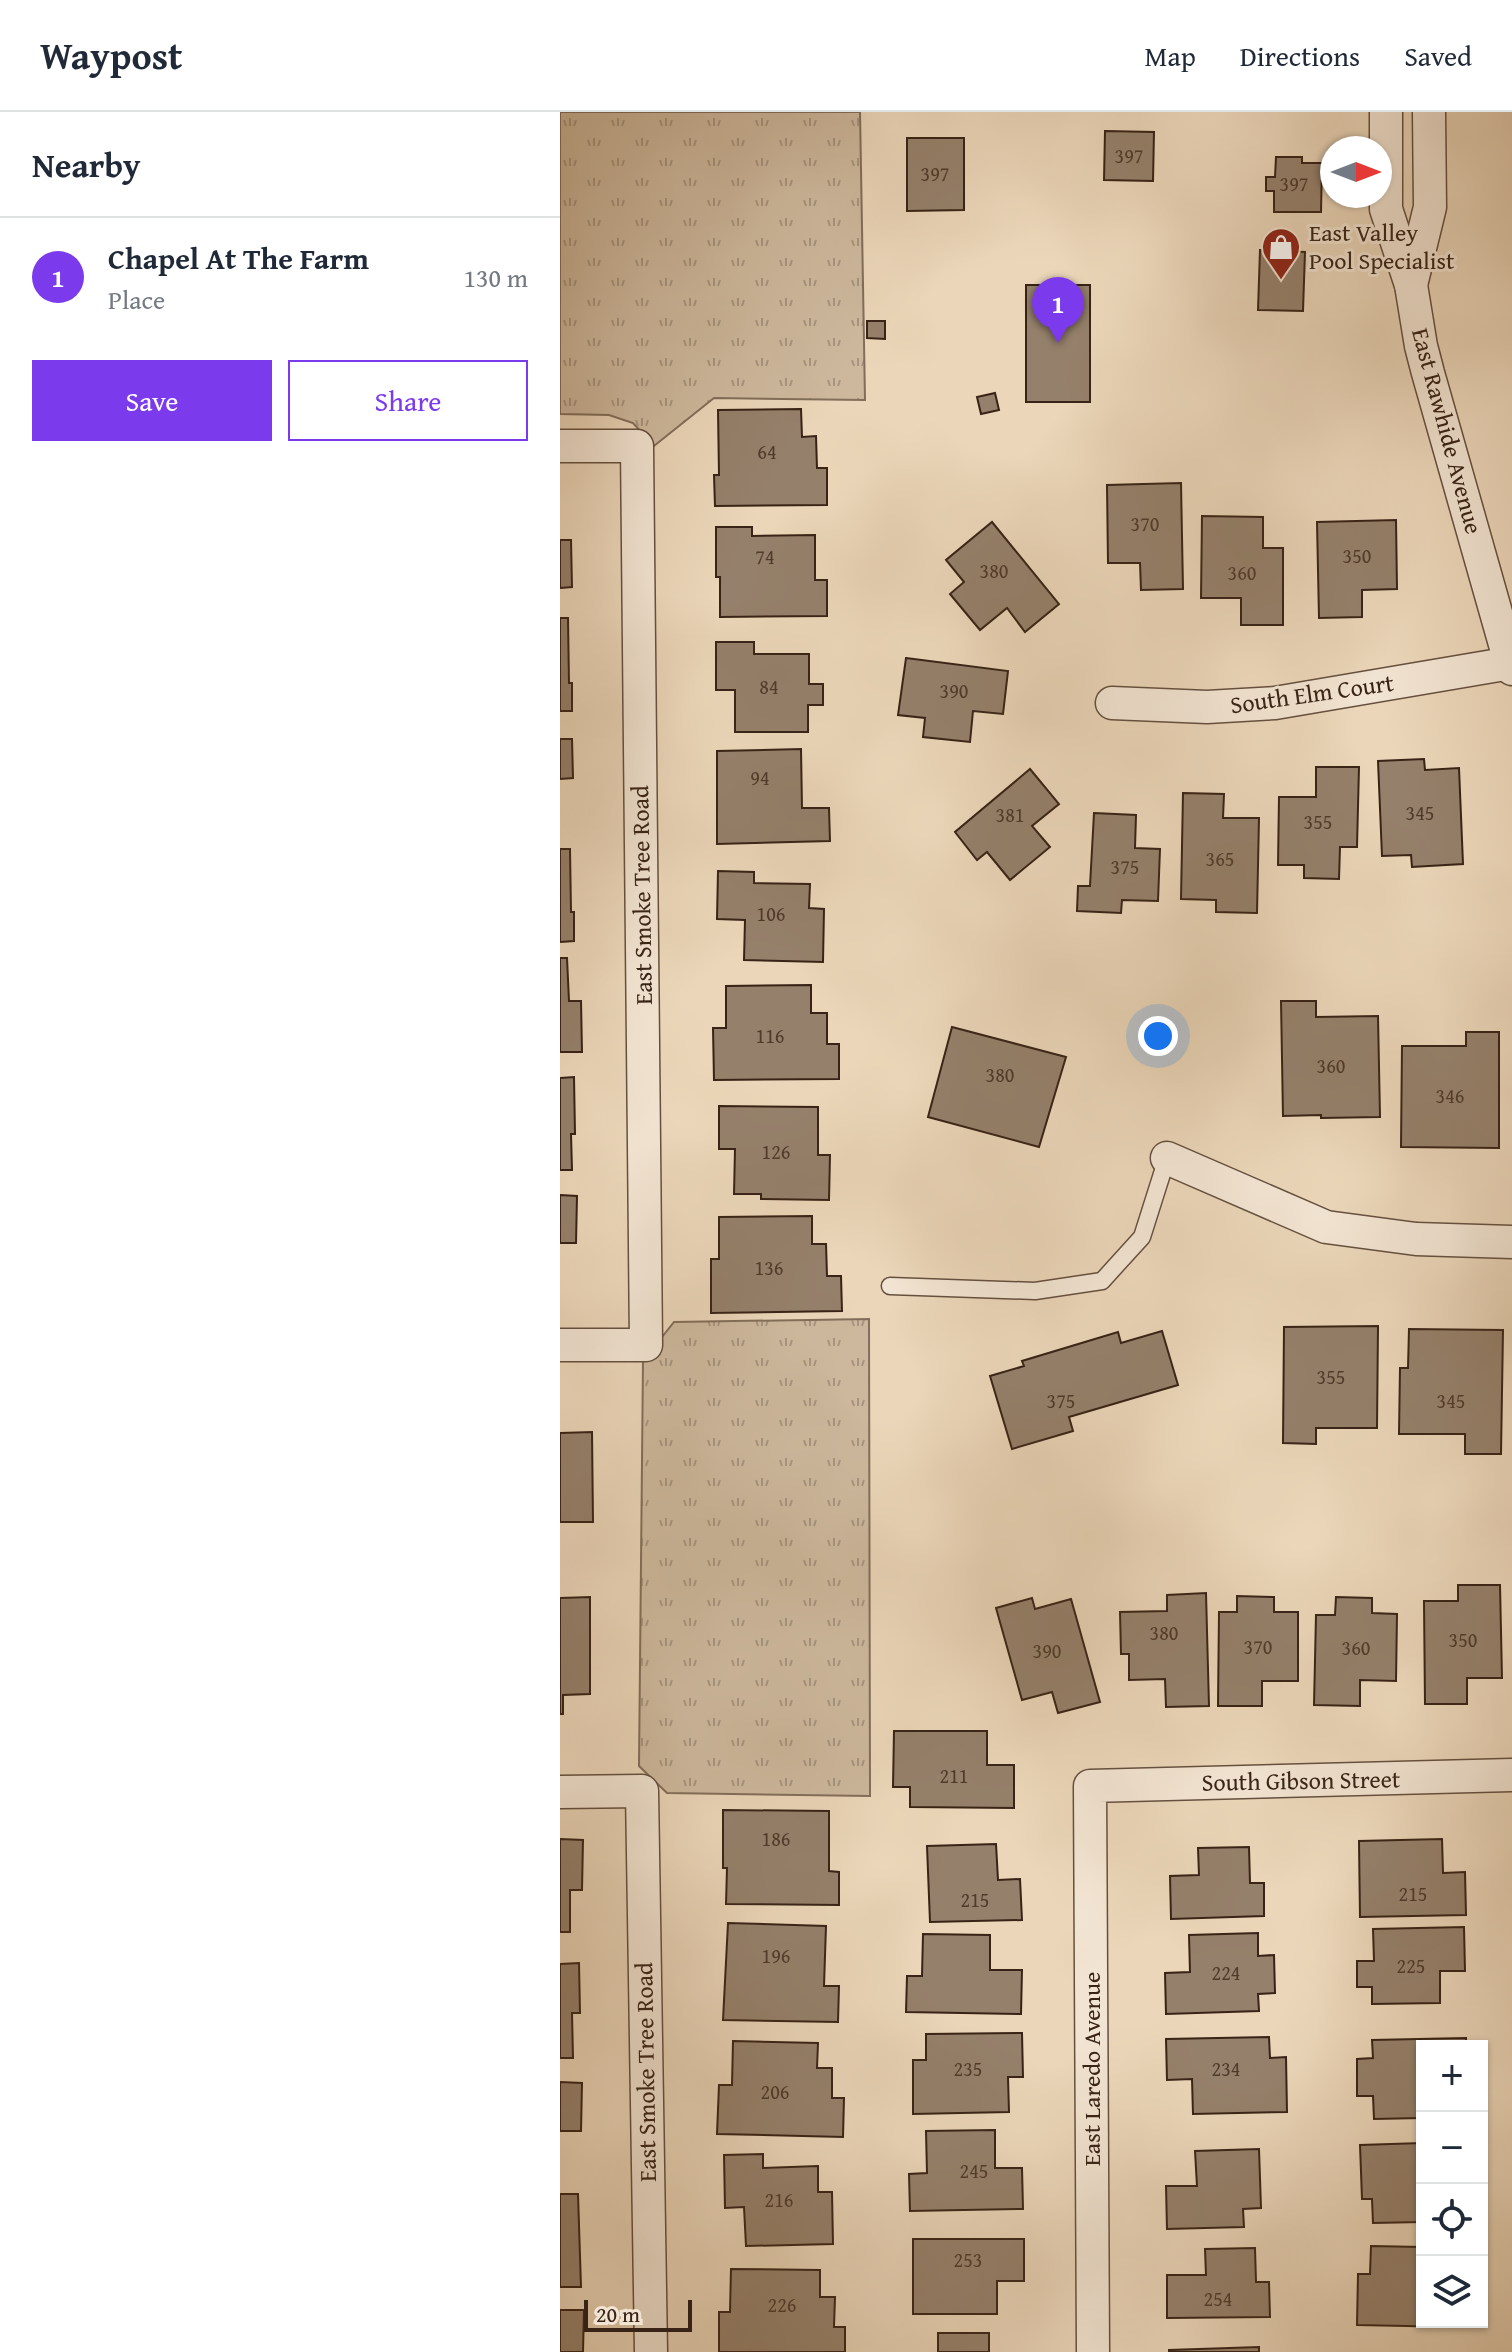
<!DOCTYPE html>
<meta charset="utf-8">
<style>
:root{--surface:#fff;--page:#f6f6f7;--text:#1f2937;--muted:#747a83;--line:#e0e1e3;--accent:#7c3aed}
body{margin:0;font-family:"Gentium Book Plus",serif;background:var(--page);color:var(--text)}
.controls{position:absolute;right:24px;bottom:24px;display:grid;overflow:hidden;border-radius:0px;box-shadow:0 2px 6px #0004}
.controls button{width:72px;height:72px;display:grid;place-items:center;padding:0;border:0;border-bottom:2px solid var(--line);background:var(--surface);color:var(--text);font:40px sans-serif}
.compass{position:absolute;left:760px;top:24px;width:72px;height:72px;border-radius:50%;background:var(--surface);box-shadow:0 2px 6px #0004;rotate:90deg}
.scale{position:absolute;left:24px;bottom:20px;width:108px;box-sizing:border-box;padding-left:8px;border:4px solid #382316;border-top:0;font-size:22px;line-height:28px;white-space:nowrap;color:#382316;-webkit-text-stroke:6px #f2e4d2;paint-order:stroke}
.you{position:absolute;left:598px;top:924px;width:28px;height:28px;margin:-20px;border:6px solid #fff;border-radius:50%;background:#1a73e8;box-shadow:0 0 0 12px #1a73e833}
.badge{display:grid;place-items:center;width:52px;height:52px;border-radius:50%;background:var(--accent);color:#fff;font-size:26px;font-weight:700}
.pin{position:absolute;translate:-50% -66px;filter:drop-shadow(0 2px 4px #0008)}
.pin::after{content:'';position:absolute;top:42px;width:28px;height:24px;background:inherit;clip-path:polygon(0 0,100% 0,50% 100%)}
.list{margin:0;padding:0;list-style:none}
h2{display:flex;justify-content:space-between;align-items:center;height:104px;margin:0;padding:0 32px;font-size:34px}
h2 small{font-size:26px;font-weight:400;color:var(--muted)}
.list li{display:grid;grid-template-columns:52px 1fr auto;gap:24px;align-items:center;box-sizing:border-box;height:120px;padding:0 32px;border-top:2px solid var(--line)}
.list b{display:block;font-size:30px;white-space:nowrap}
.list p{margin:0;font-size:26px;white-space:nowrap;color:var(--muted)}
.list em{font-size:26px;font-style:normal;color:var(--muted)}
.actions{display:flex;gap:16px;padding:24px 32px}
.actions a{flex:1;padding:18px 0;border:2px solid var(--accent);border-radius:0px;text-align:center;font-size:28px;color:var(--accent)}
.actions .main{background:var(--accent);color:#fff}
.icon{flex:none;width:44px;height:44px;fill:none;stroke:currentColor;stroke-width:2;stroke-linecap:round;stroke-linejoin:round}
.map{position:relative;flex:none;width:952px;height:2240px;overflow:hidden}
header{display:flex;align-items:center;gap:48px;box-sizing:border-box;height:112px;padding:0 40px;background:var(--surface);border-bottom:2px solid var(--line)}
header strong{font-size:38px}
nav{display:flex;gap:44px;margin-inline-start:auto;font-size:28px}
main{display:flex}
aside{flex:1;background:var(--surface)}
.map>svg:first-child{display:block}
</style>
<header>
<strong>Waypost</strong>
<nav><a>Map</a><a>Directions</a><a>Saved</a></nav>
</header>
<main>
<aside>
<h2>Nearby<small></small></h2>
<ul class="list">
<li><span class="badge">1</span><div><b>Chapel At The Farm</b><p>Place</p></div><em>130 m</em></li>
</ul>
<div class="actions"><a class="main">Save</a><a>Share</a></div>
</aside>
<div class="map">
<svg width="952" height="2240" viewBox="0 0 952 2240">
<defs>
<pattern id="park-tufts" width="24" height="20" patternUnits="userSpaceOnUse" patternTransform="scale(2)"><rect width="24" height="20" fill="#cdb89d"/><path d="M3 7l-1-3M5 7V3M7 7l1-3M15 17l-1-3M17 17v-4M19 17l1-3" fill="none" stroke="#a7957f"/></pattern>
</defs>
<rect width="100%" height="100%" fill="#ebd6b9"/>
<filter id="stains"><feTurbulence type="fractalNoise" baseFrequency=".0025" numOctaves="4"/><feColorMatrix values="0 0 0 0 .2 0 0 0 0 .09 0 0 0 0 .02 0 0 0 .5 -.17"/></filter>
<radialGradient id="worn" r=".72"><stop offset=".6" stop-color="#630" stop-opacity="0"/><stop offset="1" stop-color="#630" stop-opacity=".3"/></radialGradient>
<!-- park -->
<g fill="url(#park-tufts)" stroke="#826e5a" stroke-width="2">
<path d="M0 0H300L305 288 154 286 94 334 73 311 49 303 0 302Z"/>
<path d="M309 1207 310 1684 107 1681 79 1654 83 1249 114 1210Z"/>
</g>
<!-- building -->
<g fill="#95806b" stroke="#382316" stroke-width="2">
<path d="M545 19 594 20 593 69 544 68Z"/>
<path d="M347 26H404V98L347 99Z"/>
<path d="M716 45H742V51H762L761 100H714V79H706V65H715Z"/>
<path d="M700 138 745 140 743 199 698 198Z"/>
<rect x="466" y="173" width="64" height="117"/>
<path d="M307 209H325V227L307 226Z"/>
<path d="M435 281 439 298 421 302 417 285Z"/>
<path d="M241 297 242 325 256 324 257 356H267V393L155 394 154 363H159L158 298Z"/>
<path d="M621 371 623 477 581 478 580 451H548L547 373Z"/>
<path d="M642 404 703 405V436H723V513H681V486H641Z"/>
<path d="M836 408 837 477 802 478V505L759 506 757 410Z"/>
<path d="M432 410 499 492 465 520 447 496 420 518 390 482 404 470 386 448Z"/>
<path d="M156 415H192V424L255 423V468H267V504L160 505V465H156Z"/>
<path d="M0 428H11L12 475 0 476Z"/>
<path d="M0 506H8L9 571H12V599H0Z"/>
<path d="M156 530H194V542H249V572H263V593H248V620H175V578H156Z"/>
<path d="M346 546 448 559 443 602 413 599 410 630 363 625 365 606 338 603Z"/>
<path d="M0 627H12L13 666 0 667Z"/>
<path d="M241 637 242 696H269L270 729 157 732V639Z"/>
<path d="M864 647 865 658 899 656 903 752 852 755 851 743 822 744 818 649Z"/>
<path d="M756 655H799L797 735H780L779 767 744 766V753H718L719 685H756Z"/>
<path d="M470 657 499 692 472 714 490 735 450 768 427 740 417 748 395 720Z"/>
<path d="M623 681 664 682 663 706H699L697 801 656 800V788L621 787Z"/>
<path d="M534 701 576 703 575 736 600 737 598 789 562 788 561 801 517 799 518 774H530Z"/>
<path d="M0 737H10L11 800H14V829L0 830Z"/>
<path d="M158 759 194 760V771L250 772 249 796 264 797 263 850 184 848 185 808 157 807Z"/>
<path d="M0 846H7L9 889H21L22 940H0Z"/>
<path d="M251 873V901H267V932H279V967L154 968 153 916H166V874Z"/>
<path d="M721 889H756V905L818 904 820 1005 761 1006V1003L723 1004Z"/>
<path d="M392 915 506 945 479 1035 368 1005Z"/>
<path d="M906 920H939V1036L841 1035 842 934H906Z"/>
<path d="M14 965 15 1022H11L12 1058H0V966Z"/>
<path d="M159 994 258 995V1043H270L269 1088 201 1087V1082H174L175 1037H159Z"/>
<path d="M0 1083 17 1084 16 1131H0Z"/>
<path d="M252 1104V1132H266L267 1164H281L282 1199 151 1201V1147H159V1105Z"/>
<path d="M818 1214 817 1316H756V1332L723 1331 724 1215Z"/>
<path d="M849 1217 943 1218 941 1342H905V1322H839L840 1256H848Z"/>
<path d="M602 1219 618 1273 509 1305 513 1319 452 1337 430 1264 464 1254 462 1249 558 1220 561 1231Z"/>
<path d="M32 1320 33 1410H0V1321Z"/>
<path d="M898 1473H940L942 1566H907V1592H865L864 1489H898Z"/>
<path d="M646 1481 649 1594 606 1595 605 1567 569 1568V1542H561L560 1500 607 1499V1483Z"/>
<path d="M677 1484 714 1485V1500H738V1569H702V1594H658L659 1500H677Z"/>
<path d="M30 1485V1582L3 1583V1602H0V1486Z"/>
<path d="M776 1485 812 1486V1501L837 1502 836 1569 800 1568V1594L754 1593 756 1503H775Z"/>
<path d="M472 1486 475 1497 511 1487 540 1590 498 1601 492 1580 462 1588 436 1496Z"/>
<path d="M334 1619H427V1653H454V1696L350 1695V1675H333Z"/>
<path d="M163 1698 269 1699V1759L279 1760V1793L166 1792 167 1756H163Z"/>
<path d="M0 1727 23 1728 22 1778H10V1820H0Z"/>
<path d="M882 1727 883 1761 905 1760 906 1803 800 1805 799 1729Z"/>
<path d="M436 1732 438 1768 460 1767 462 1808 370 1810 367 1734Z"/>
<path d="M689 1735 690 1771H704V1804L611 1807 610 1764 639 1763 638 1736Z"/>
<path d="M168 1811 266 1814 264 1874H279L278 1910 163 1908Z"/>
<path d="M904 1815 905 1859H880V1891L812 1892V1875H797V1849H814L813 1817Z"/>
<path d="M698 1821V1844L714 1843 715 1881 698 1882 699 1899 606 1902 605 1861 630 1860 629 1823Z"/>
<path d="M363 1822 430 1823V1858H462L461 1902 346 1900 347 1864H362Z"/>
<path d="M19 1851 20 1901H12L13 1946H0V1852Z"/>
<path d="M462 1921 463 1965H448L449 2000 353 2002V1948H366V1922Z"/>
<path d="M709 1925 710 1946 726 1945 727 2000 633 2002 632 1967 607 1968 606 1927Z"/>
<path d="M906 1926V1934H862V2006L814 2007 813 1984H797V1947L813 1946 812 1928Z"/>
<path d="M173 1929 258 1931 257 1956H272V1986H284L283 2025 157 2022 159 1973H172Z"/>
<path d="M0 1970 22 1971 21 2019H0Z"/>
<path d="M435 2018V2056H462L463 2097 350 2099 349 2062 367 2061 366 2019Z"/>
<path d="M862 2031V2110L813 2111 812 2087H802L800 2033Z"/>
<path d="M699 2037 701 2096 683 2097 684 2115 607 2117 606 2074H637L635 2039Z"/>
<path d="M203 2042V2056L258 2054V2080H272L273 2132 186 2134 184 2095 165 2096 164 2043Z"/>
<path d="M0 2082H18L21 2175H0Z"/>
<path d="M353 2127H464V2169H437V2202H353Z"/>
<path d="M811 2134 862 2135V2210H894V2215L797 2213 798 2162H810Z"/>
<path d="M695 2136 696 2170H709L710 2205 607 2206V2163H646L645 2137Z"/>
<path d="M171 2157 260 2158V2185H275L274 2215H285V2240H159V2200H170Z"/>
<path d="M0 2198H24L23 2240H0Z"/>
<rect x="378" y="2221" width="51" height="19"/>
<path d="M699 2235V2240H609V2238Z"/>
</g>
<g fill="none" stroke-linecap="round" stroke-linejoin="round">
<!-- lane casing -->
<g stroke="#65503f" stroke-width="19">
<path id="lane" d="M330 1174 475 1179 542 1169 582 1125 607 1046"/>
</g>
<!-- street casing -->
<g stroke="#65503f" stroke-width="35">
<g id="street">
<path d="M826 0V97L851 173 861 234 868 261 952 557"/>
<path d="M851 173 870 95 869 0"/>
<path d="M0 334H77L86 1233H0"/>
<path d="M552 591 647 595 715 591 951 551"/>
<path d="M607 1046 766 1115 856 1127 952 1130"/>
<path d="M0 1680 82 1679 91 2240"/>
<path d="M533 2240 530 1674 952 1663"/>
</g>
</g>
<!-- lane -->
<use href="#lane" stroke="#f2e4d2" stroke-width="16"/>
<!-- street -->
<use href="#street" stroke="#f2e4d2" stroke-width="32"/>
</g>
<!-- icons -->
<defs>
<g id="shop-pin" transform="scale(2)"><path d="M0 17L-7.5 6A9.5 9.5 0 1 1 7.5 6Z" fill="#8f2418" stroke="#f2e4d2"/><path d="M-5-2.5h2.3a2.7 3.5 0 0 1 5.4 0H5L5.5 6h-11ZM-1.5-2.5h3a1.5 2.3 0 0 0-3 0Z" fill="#fff"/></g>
</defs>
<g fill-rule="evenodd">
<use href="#shop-pin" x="721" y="135"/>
</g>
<g text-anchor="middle" stroke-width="6" stroke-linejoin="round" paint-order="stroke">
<!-- number labels -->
<g font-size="20" fill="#4f3a2b">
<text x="569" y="51">397</text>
<text x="375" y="69">397</text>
<text x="734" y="79">397</text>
<text x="207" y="347">64</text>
<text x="585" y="419">370</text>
<text x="797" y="451">350</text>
<text x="205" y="452">74</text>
<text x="434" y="466">380</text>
<text x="682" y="468">360</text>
<text x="209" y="582">84</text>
<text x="394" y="586">390</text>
<text x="200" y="673">94</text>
<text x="860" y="708">345</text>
<text x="450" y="710">381</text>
<text x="758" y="717">355</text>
<text x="660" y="754">365</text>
<text x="565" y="762">375</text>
<text x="211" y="809">106</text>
<text x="210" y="931">116</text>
<text x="771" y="961">360</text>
<text x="440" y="970">380</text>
<text x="890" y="991">346</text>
<text x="216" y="1047">126</text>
<text x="209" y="1163">136</text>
<text x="771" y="1272">355</text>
<text x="501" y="1296">375</text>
<text x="891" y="1296">345</text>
<text x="604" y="1528">380</text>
<text x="903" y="1535">350</text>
<text x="698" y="1542">370</text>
<text x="796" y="1543">360</text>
<text x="487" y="1546">390</text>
<text x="394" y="1671">211</text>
<text x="216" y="1734">186</text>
<text x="853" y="1789">215</text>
<text x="415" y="1795">215</text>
<text x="216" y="1851">196</text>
<text x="851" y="1861">225</text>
<text x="666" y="1868">224</text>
<text x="408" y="1964">235</text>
<text x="666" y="1964">234</text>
<text x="215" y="1987">206</text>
<text x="414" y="2066">245</text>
<text x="219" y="2095">216</text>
<text x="408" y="2155">253</text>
<text x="658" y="2194">254</text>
<text x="222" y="2200">226</text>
</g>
<!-- poi labels -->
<g font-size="24" fill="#382316" stroke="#f2e4d2" text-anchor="start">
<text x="749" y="129">East Valley<tspan x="749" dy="28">Pool Specialist</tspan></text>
</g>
<!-- street labels -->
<g font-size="24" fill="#382316" stroke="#f2e4d2">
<text transform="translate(887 319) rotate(75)" y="8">East Rawhide Avenue</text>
<text transform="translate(752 582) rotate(-8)" y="8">South Elm Court</text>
<text transform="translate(82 783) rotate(-91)" y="8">East Smoke Tree Road</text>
<text transform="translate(741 1669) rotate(-1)" y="8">South Gibson Street</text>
<text transform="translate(532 1957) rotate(-90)" y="8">East Laredo Avenue</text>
<text transform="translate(86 1960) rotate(-91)" y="8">East Smoke Tree Road</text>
</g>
</g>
<rect width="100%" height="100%" filter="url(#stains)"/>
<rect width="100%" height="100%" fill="url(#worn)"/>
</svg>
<div class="controls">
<button>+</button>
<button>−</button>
<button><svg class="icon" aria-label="locate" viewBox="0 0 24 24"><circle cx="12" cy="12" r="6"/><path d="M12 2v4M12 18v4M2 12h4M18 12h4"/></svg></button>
<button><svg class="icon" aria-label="layers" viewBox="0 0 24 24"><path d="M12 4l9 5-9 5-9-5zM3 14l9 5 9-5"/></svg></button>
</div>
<svg class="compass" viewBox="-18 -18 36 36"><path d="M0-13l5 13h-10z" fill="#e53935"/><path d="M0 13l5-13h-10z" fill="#747a83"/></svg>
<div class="scale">20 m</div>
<div class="you"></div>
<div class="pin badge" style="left:498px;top:231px">1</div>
</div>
</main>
